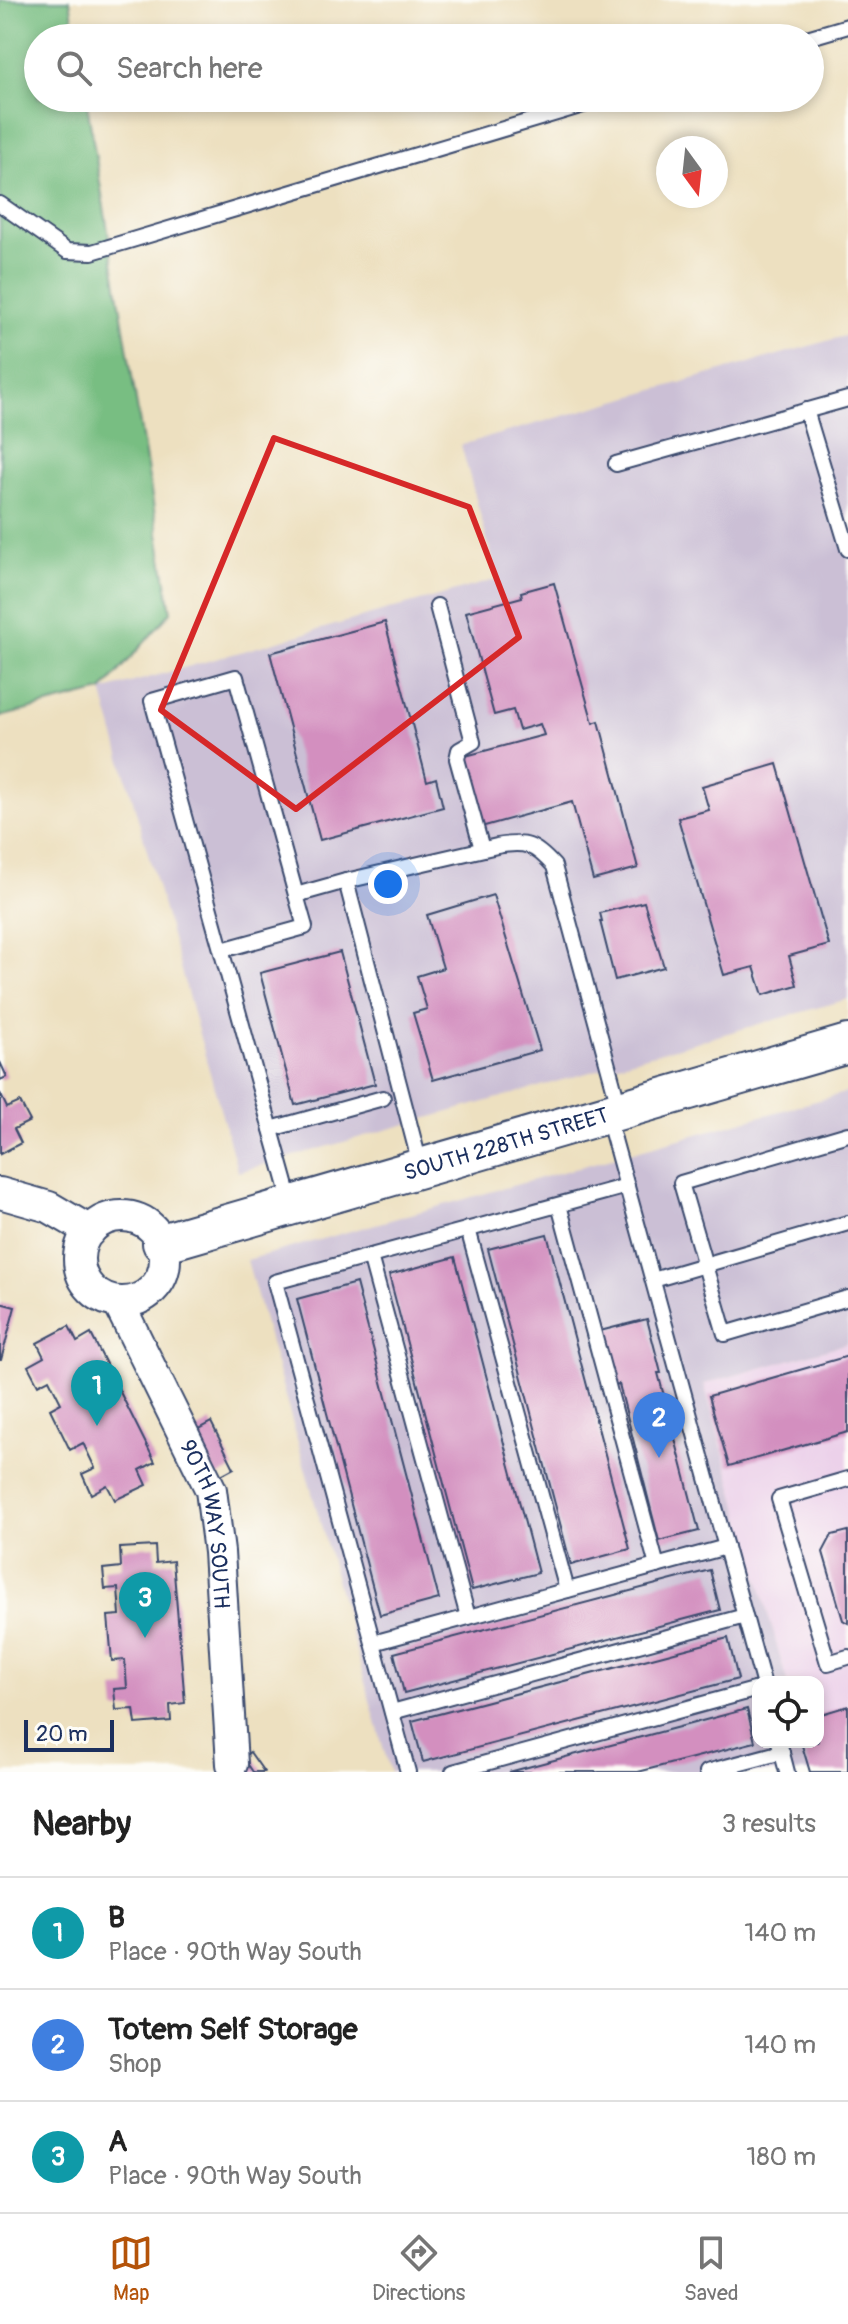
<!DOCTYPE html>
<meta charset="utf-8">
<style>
:root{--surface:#fff;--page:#f2f2f2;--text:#222;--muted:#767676;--line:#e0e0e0;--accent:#b45309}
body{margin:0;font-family:Pangolin,sans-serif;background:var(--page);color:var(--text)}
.controls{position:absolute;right:24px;bottom:24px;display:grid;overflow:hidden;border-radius:16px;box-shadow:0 4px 12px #0003}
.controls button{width:72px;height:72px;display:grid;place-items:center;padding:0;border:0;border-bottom:2px solid var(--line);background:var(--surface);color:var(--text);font:40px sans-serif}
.compass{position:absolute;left:656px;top:136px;width:72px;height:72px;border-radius:50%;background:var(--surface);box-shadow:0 4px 12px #0003;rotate:165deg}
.scale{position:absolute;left:24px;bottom:20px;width:90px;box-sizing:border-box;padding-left:8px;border:4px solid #1b2f5e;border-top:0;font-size:22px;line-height:28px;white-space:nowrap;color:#1b2f5e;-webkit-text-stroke:6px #fdfcf7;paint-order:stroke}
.you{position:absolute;left:388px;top:884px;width:28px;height:28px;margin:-20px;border:6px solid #fff;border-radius:50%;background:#1a73e8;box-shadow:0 0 0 12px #1a73e833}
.badge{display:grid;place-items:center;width:52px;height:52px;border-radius:50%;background:var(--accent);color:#fff;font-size:26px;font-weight:700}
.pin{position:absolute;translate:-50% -66px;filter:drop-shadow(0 2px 4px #0008)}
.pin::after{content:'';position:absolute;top:42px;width:28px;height:24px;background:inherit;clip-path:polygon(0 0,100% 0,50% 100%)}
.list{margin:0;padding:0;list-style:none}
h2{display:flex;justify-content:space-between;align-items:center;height:104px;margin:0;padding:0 32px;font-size:34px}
h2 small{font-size:26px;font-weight:400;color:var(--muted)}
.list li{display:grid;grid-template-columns:52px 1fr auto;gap:24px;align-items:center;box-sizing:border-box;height:112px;padding:0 32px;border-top:2px solid var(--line)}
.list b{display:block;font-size:30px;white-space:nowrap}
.list p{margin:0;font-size:26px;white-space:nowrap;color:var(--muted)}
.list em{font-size:26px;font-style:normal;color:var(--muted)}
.icon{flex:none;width:44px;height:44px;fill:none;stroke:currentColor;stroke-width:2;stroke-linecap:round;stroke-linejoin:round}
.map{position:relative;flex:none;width:848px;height:1772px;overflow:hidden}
.search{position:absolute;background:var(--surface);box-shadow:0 4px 12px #0003;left:24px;right:24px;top:24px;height:88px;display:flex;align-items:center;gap:20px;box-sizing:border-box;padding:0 28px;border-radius:44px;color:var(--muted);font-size:30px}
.sheet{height:440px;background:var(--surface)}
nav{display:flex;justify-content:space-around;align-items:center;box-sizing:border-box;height:112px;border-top:2px solid var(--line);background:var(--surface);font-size:22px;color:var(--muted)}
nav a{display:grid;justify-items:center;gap:4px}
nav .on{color:var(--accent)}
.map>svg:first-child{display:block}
</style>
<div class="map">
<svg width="848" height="1772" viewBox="0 0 848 1772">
<rect width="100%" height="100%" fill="#fdfcf7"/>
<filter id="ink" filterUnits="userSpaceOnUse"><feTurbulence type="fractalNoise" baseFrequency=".0125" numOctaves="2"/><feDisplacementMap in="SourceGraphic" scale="16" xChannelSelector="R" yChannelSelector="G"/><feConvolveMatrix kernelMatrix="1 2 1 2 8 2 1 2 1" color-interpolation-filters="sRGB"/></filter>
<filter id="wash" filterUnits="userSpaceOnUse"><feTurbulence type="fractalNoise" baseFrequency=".006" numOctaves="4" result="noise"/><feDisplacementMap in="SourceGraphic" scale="32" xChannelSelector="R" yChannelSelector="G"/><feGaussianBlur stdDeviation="1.8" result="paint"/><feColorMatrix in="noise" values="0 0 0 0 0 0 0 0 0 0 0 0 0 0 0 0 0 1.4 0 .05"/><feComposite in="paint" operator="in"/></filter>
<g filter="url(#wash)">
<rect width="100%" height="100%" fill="#ede0c0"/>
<!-- built -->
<path fill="#ecd1ea" d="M848 1343V1772L818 1742V1682H787L704 1384Z"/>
<!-- industrial -->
<g fill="#cbbfd5">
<path d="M848 335V999L238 1172 102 691 498 579 461 445Z"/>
<path d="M848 1092V1343L704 1384 787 1682H758V1742H804L812 1772H390L247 1260Z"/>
</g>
<!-- forest -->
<path fill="#78be82" stroke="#4a7670" stroke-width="2" d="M0 0H70L76 38H38V98H86L171 612 102 691 0 717Z"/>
<g id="blocks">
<!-- building -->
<g fill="#d38fbf">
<path d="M554 583 593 723 599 721 638 868 593 880 572 802 481 827 462 757 544 735 540 724 519 730 513 710 494 715 466 612 522 597 521 592Z"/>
<path d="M385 622 427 781 436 778 443 807 320 840 270 653Z"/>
<path d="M777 764 829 945 789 956 797 985 763 995 754 967 724 975 678 818 709 810 702 786Z"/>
<path d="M493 895 540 1050 433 1080 413 1013 427 1009 417 976 443 968 427 915Z"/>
<path d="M644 902 664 967 615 980 600 921H602L600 913Z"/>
<path d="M340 952 375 1084 295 1105 260 973Z"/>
<path d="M0 1062 7 1077 0 1080Z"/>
<path d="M0 1093 7 1108 20 1102 30 1121 14 1129 21 1143 0 1154Z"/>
<path d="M547 1234 630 1549 571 1565 488 1249Z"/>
<path d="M455 1257 538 1573 472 1590 389 1275Z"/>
<path d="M356 1283 439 1599 380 1615 297 1299Z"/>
<path d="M0 1303 15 1307 1 1360H0Z"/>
<path d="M647 1319 661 1373H658L699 1531 659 1541 619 1384 614 1385 600 1331Z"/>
<path d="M69 1326 77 1342 91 1334 155 1462 140 1470 147 1485 115 1500 107 1485 91 1494 82 1474 95 1468 83 1443 70 1450 50 1409 61 1403 49 1379 38 1385 28 1366 44 1357 37 1343Z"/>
<path d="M848 1356V1432L729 1466 709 1396Z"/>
<path d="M211 1422 234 1468 212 1480 189 1434Z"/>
<path d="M848 1531V1623L843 1620 823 1552 832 1535Z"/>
<path d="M155 1546 156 1563 173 1561 185 1703 170 1705 171 1721 136 1724 134 1709 116 1710 114 1689 127 1688 125 1660 112 1661 108 1616 120 1615 118 1588 105 1589 103 1569 121 1567 120 1548Z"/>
<path d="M710 1570 720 1610 404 1693 394 1653Z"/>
<path d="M728 1638 738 1679 423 1762 412 1721Z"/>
<path d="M848 1706V1772H810L801 1742H818V1715Z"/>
<path d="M747 1709 755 1742 638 1772H509Z"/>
<path d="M250 1752 264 1772H253L243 1757Z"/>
</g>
</g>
</g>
<g filter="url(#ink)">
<use href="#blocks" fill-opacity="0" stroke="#3a4a6d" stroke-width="2"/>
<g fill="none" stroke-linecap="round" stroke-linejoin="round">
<!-- service casing -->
<g stroke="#3a4a6d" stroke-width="18">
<g id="service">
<path d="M807 38 848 26"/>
<path d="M0 204 67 251 92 252 607 98"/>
<path d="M806 410 848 549"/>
<path d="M616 464 848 399"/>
<path d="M437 606 473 742 459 750 457 759 482 849"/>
<path d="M222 950 305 927 296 895"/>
<path d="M607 1114 763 1682"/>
<path d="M271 1129 383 1098"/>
<path d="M848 1134 681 1183 725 1334 848 1298"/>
<path d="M421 1168 346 881 497 846C526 841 534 844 554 866L620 1110"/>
<path d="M292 1205 152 701 236 677 296 895 346 881"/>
<path d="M559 1205 657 1566"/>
<path d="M468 1229 567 1590"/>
<path d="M370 1256 468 1617"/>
<path d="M653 1280 848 1223"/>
<path d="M848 1479 779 1499 828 1663 848 1657"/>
<path d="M373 1643 726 1547"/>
<path d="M392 1712 745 1616"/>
<path d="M779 1742 787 1772"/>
<path d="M408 1772 275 1282 627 1186"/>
<path d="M453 1772 758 1689"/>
<path d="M707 1772 782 1752"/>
</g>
</g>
<!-- minor casing -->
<g stroke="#3a4a6d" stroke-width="34">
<g id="minor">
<path d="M0 1193 49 1207 90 1231"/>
<circle cx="122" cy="1259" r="43"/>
<path id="s1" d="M118 1302 211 1490 219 1552 232 1764"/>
</g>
</g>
<!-- tertiary casing -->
<g stroke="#3a4a6d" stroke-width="42">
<g id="tertiary">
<path id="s2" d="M162 1243 848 1044"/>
</g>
</g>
<!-- service -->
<use href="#service" stroke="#fff" stroke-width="14"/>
<!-- minor -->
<use href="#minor" stroke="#fff" stroke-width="30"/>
<!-- tertiary -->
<use href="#tertiary" stroke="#fff" stroke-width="38"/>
</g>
</g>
<!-- marked area -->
<path fill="none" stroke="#d62828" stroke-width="6" stroke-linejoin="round" d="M274 438 469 507 519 637 296 809 161 710Z"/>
<g text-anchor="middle" stroke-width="6" stroke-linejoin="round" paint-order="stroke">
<!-- street labels -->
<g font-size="22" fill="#1b2f5e" stroke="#fdfcf7">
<text dy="8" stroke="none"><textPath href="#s2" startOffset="358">SOUTH 228TH STREET</textPath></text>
<text dy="8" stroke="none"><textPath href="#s1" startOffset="242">90TH WAY SOUTH</textPath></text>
</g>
</g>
</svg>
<div class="controls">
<button><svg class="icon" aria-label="locate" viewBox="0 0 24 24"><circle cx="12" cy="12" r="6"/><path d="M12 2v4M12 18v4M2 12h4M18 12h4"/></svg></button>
</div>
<svg class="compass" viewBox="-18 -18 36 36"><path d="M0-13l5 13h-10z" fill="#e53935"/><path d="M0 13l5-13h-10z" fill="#767676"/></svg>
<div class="scale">20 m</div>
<div class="you"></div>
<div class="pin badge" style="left:97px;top:1426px;background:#0f9aa8">1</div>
<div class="pin badge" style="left:659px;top:1458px;background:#3f7fe0">2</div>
<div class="pin badge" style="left:145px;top:1638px;background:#0f9aa8">3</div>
<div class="search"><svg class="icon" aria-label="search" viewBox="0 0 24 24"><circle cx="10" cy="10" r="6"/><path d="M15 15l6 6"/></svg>Search here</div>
</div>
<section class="sheet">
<h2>Nearby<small>3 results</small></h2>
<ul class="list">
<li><span class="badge" style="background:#0f9aa8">1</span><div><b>B</b><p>Place · 90th Way South</p></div><em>140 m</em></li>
<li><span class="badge" style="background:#3f7fe0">2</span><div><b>Totem Self Storage</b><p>Shop</p></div><em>140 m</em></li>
<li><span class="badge" style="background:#0f9aa8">3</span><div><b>A</b><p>Place · 90th Way South</p></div><em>180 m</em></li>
</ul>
</section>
<nav>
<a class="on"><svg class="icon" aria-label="map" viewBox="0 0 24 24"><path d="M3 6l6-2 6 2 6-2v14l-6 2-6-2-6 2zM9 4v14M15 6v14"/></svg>Map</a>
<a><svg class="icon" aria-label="directions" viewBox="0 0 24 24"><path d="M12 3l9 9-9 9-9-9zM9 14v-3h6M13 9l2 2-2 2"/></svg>Directions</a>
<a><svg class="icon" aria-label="saved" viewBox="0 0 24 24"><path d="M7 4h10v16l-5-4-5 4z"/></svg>Saved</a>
</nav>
